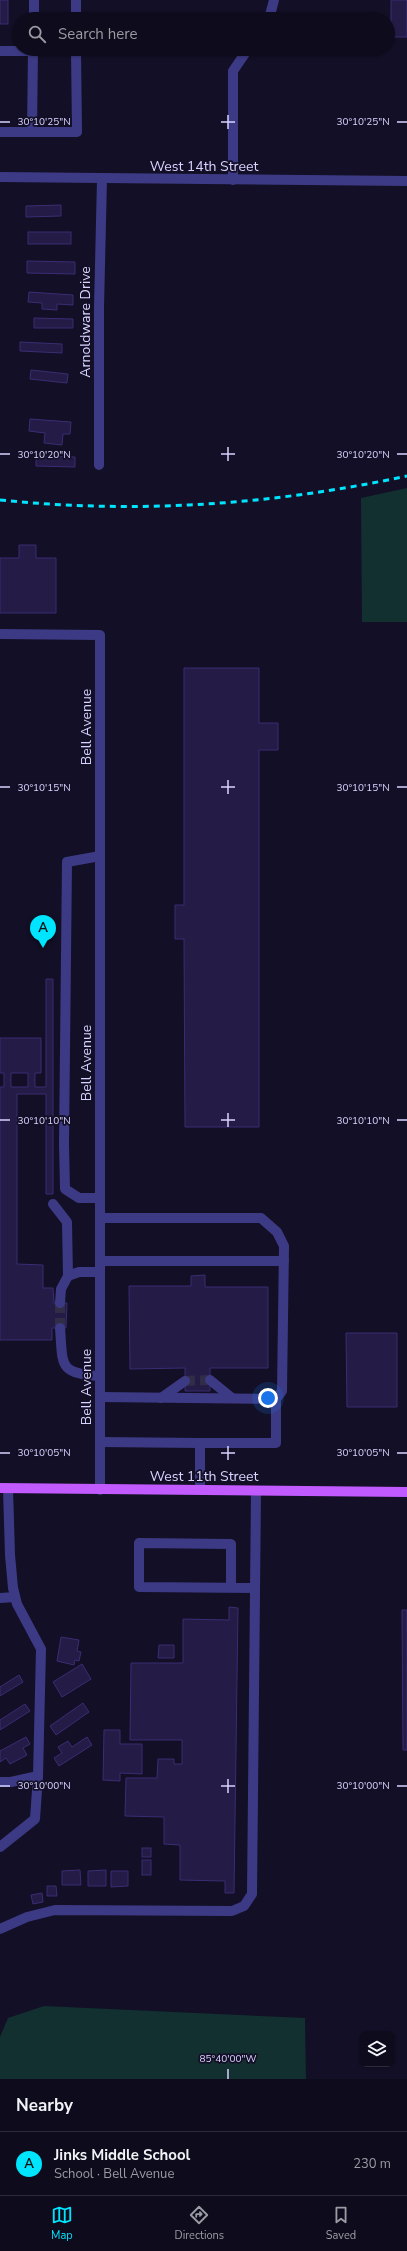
<!DOCTYPE html>
<meta charset="utf-8">
<style>
:root{--surface:#0e0b1c;--page:#171425;--text:#f1f3f6;--muted:#9b9ba3;--line:#2e2b3b;--accent:#00e5ff}
body{margin:0;font-family:"Nunito Sans",sans-serif;background:var(--page);color:var(--text)}
.controls{position:absolute;right:12px;bottom:12px;display:grid;overflow:hidden;border-radius:8px;box-shadow:0 1px 3px #0004}
.controls button{width:36px;height:36px;display:grid;place-items:center;padding:0;border:0;border-bottom:1px solid var(--line);background:var(--surface);color:var(--text);font:20px sans-serif}
.you{position:absolute;left:268px;top:1398px;width:14px;height:14px;margin:-10px;border:3px solid #fff;border-radius:50%;background:#1a73e8;box-shadow:0 0 0 6px #1a73e833}
.badge{display:grid;place-items:center;width:26px;height:26px;border-radius:50%;background:var(--accent);color:#111;font-size:13px;font-weight:700}
.pin{position:absolute;translate:-50% -33px;filter:drop-shadow(0 1px 2px #0008)}
.pin::after{content:'';position:absolute;top:21px;width:14px;height:12px;background:inherit;clip-path:polygon(0 0,100% 0,50% 100%)}
.list{margin:0;padding:0;list-style:none}
h2{display:flex;justify-content:space-between;align-items:center;height:52px;margin:0;padding:0 16px;font-size:17px}
h2 small{font-size:13px;font-weight:400;color:var(--muted)}
.list li{display:grid;grid-template-columns:26px 1fr auto;gap:12px;align-items:center;box-sizing:border-box;height:64px;padding:0 16px;border-top:1px solid var(--line)}
.list b{display:block;font-size:15px;white-space:nowrap}
.list p{margin:0;font-size:13px;white-space:nowrap;color:var(--muted)}
.list em{font-size:13px;font-style:normal;color:var(--muted)}
.icon{flex:none;width:22px;height:22px;fill:none;stroke:currentColor;stroke-width:2;stroke-linecap:round;stroke-linejoin:round}
.map{position:relative;flex:none;width:407px;height:2079px;overflow:hidden}
.search{position:absolute;background:var(--surface);box-shadow:0 1px 3px #0004;left:12px;right:12px;top:12px;height:44px;display:flex;align-items:center;gap:10px;box-sizing:border-box;padding:0 14px;border-radius:22px;color:var(--muted);font-size:15px}
.sheet{height:116px;background:var(--surface)}
nav{display:flex;justify-content:space-around;align-items:center;box-sizing:border-box;height:56px;border-top:1px solid var(--line);background:var(--surface);font-size:11px;color:var(--muted)}
nav a{display:grid;justify-items:center;gap:2px}
nav .on{color:var(--accent)}
.map>svg:first-child{display:block}
</style>
<div class="map">
<svg width="407" height="2079" viewBox="0 0 407 2079">
<rect width="100%" height="100%" fill="#130f26"/>
<!-- green -->
<g fill="#12302f">
<path d="M407 488V622H362L361 498Z"/>
<path d="M44 2006 305 2018 306 2079H0V2037L8 2018Z"/>
</g>
<!-- building -->
<g fill="#241b47" stroke="#3b2d73" fill-rule="evenodd">
<rect x="0" y="0" width="8" height="24"/>
<rect x="391" y="0" width="16" height="37"/>
<path d="M61 205V216L26 217V206Z"/>
<rect x="28" y="232" width="43" height="12"/>
<path d="M27 261 75 262V274L27 273Z"/>
<path d="M29 292 73 295V305L57 304V310L42 309V303L28 302Z"/>
<path d="M34 318 73 319V328H34Z"/>
<path d="M20 342 62 344V353L20 351Z"/>
<path d="M31 370 68 374 67 383 30 379Z"/>
<path d="M30 419 71 422 70 434H63L62 445 44 443 45 433 29 431Z"/>
<path d="M36 456 75 457V467L36 466Z"/>
<path d="M19 545H36V558H56V613H0V558H19Z"/>
<path d="M184 668H259V723H278V750H259V1127H185L184 939H175V905H184Z"/>
<path d="M46 979H53V1194H46V1094H17V1264L43 1265V1288H53L54 1303H67L66 1328H52V1340H0V1087H4V1073H0V1038H41V1073H35V1087H46ZM11 1073H28V1087H11Z"/>
<path d="M205 1275V1287H268V1368H210V1391H185V1368L130 1369 129 1286H191V1276Z"/>
<path d="M346 1333H397V1407H347Z"/>
<path d="M229 1607 238 1608 234 1893H225V1881L180 1880V1845L164 1844V1817L125 1816 126 1778H157L158 1759H174V1764H182V1740H130L131 1663H183V1619L229 1620Z"/>
<path d="M402 1610H407V1750H403Z"/>
<path d="M61 1637 79 1640 77 1651 81 1652 79 1661 75 1660 74 1665 57 1661Z"/>
<path d="M159 1645H174V1658H158Z"/>
<path d="M82 1664 91 1679 62 1697 53 1682Z"/>
<path d="M19 1675 23 1682 0 1696V1687Z"/>
<path d="M83 1703 89 1712 56 1735 50 1726Z"/>
<path d="M25 1704 30 1711 0 1730V1720Z"/>
<path d="M104 1730H120V1744H142V1774L120 1773V1781L103 1780Z"/>
<path d="M26 1737 30 1744 23 1748 27 1755 10 1764 6 1758 0 1762V1751Z"/>
<path d="M87 1737 92 1745 59 1766 54 1758 62 1753 58 1747 68 1741 72 1747Z"/>
<rect x="142" y="1848" width="9" height="9"/>
<rect x="142" y="1860" width="9" height="15"/>
<path d="M80 1870 81 1885H62V1871Z"/>
<path d="M106 1870V1886H88V1871Z"/>
<path d="M111 1871H128V1886L111 1887Z"/>
<path d="M47 1886H56L57 1896H47Z"/>
<path d="M42 1893 43 1902 33 1904 31 1895Z"/>
</g>
<g fill="none" stroke-linecap="round" stroke-linejoin="round">
<!-- minor-tunnel -->
<g stroke="#312d47" stroke-width="10" stroke-dasharray="10 5" stroke-linecap="butt">
<path d="M60 1303V1328"/>
<path d="M185 1381 210 1380"/>
</g>
<!-- minor -->
<g stroke="#3d3a85" stroke-width="10">
<path d="M76 0V19"/>
<path d="M34 19V0"/>
<path d="M269 19 274 0"/>
<path d="M0 51H76L77 132H32"/>
<path d="M0 132H32L33 49"/>
<path d="M0 177 407 181"/>
<path d="M233 180V71L248 49"/>
<path d="M99 465V308L102 179"/>
<path d="M0 634 100 635V1490"/>
<path d="M100 1198H79L65 1189 64 1144 67 862 100 856"/>
<path d="M53 1204 67 1222 68 1276"/>
<path d="M100 1218H261L277 1232 284 1246 282 1391 276 1399 100 1397"/>
<path d="M100 1261H284"/>
<path d="M60 1303 61 1289 68 1276 79 1272H100"/>
<path d="M60 1328C63 1366 58 1373 100 1376"/>
<path d="M210 1380 232 1398"/>
<path d="M161 1398 185 1381"/>
<path d="M100 1442 200 1443V1490"/>
<path d="M200 1443H276V1399"/>
<path d="M231 1588V1544L139 1543V1587L255 1588"/>
<path d="M0 1598 15 1597"/>
<path d="M0 1782H11L38 1776 41 1649 17 1604 13 1588 10 1555 8 1489"/>
<path d="M0 1847 35 1819 38 1776"/>
<path d="M0 1929 27 1917 55 1910 232 1911 244 1906 252 1894 256 1491"/>
</g>
<!-- major -->
<path stroke="#c25bff" stroke-width="10" d="M0 1488 407 1492"/>
<!-- rail -->
<path stroke="#00e5ff" stroke-width="3" stroke-dasharray="6 5" stroke-linecap="butt" d="M0 500C137 514 272 505 407 476"/>
</g>
<!-- ticks -->
<path fill="none" stroke="#d9d4ff" stroke-width="1.5" d="M228 115V129M0 122H10M221 122H235M397 122H407M228 447V461M0 454H10M221 454H235M397 454H407M228 780V794M0 787H10M221 787H235M397 787H407M228 1113V1127M0 1120H10M221 1120H235M397 1120H407M228 1446V1460M0 1453H10M221 1453H235M397 1453H407M228 1779V1793M0 1786H10M221 1786H235M397 1786H407M228 2069V2079"/>
<g text-anchor="middle" stroke-width="3.5" stroke-linejoin="round" paint-order="stroke">
<!-- street labels -->
<g font-size="14" fill="#d9d4ff" stroke="#130f26">
<text x="204" y="171">West 14th Street</text>
<text transform="translate(85 322) rotate(-90)" y="5">Arnoldware Drive</text>
<text transform="translate(86 727) rotate(-90)" y="5">Bell Avenue</text>
<text transform="translate(86 1063) rotate(-90)" y="5">Bell Avenue</text>
<text transform="translate(86 1387) rotate(-90)" y="5">Bell Avenue</text>
<text x="204" y="1481">West 11th Street</text>
</g>
</g>
<g font-size="10" text-anchor="middle" fill="#d9d4ff" stroke="#130f26" stroke-width="3.5" stroke-linejoin="round" paint-order="stroke">
<text x="44" y="125">30°10'25"N</text>
<text x="363" y="125">30°10'25"N</text>
<text x="44" y="458">30°10'20"N</text>
<text x="363" y="458">30°10'20"N</text>
<text x="44" y="791">30°10'15"N</text>
<text x="363" y="791">30°10'15"N</text>
<text x="44" y="1124">30°10'10"N</text>
<text x="363" y="1124">30°10'10"N</text>
<text x="44" y="1456">30°10'05"N</text>
<text x="363" y="1456">30°10'05"N</text>
<text x="44" y="1789">30°10'00"N</text>
<text x="363" y="1789">30°10'00"N</text>
<text x="228" y="2062">85°40'00"W</text>
</g>
</svg>
<div class="controls">
<button><svg class="icon" aria-label="layers" viewBox="0 0 24 24"><path d="M12 4l9 5-9 5-9-5zM3 14l9 5 9-5"/></svg></button>
</div>
<div class="you"></div>
<div class="pin badge" style="left:43px;top:948px">A</div>
<div class="search"><svg class="icon" aria-label="search" viewBox="0 0 24 24"><circle cx="10" cy="10" r="6"/><path d="M15 15l6 6"/></svg>Search here</div>
</div>
<section class="sheet">
<h2>Nearby<small></small></h2>
<ul class="list">
<li><span class="badge">A</span><div><b>Jinks Middle School</b><p>School · Bell Avenue</p></div><em>230 m</em></li>
</ul>
</section>
<nav>
<a class="on"><svg class="icon" aria-label="map" viewBox="0 0 24 24"><path d="M3 6l6-2 6 2 6-2v14l-6 2-6-2-6 2zM9 4v14M15 6v14"/></svg>Map</a>
<a><svg class="icon" aria-label="directions" viewBox="0 0 24 24"><path d="M12 3l9 9-9 9-9-9zM9 14v-3h6M13 9l2 2-2 2"/></svg>Directions</a>
<a><svg class="icon" aria-label="saved" viewBox="0 0 24 24"><path d="M7 4h10v16l-5-4-5 4z"/></svg>Saved</a>
</nav>
